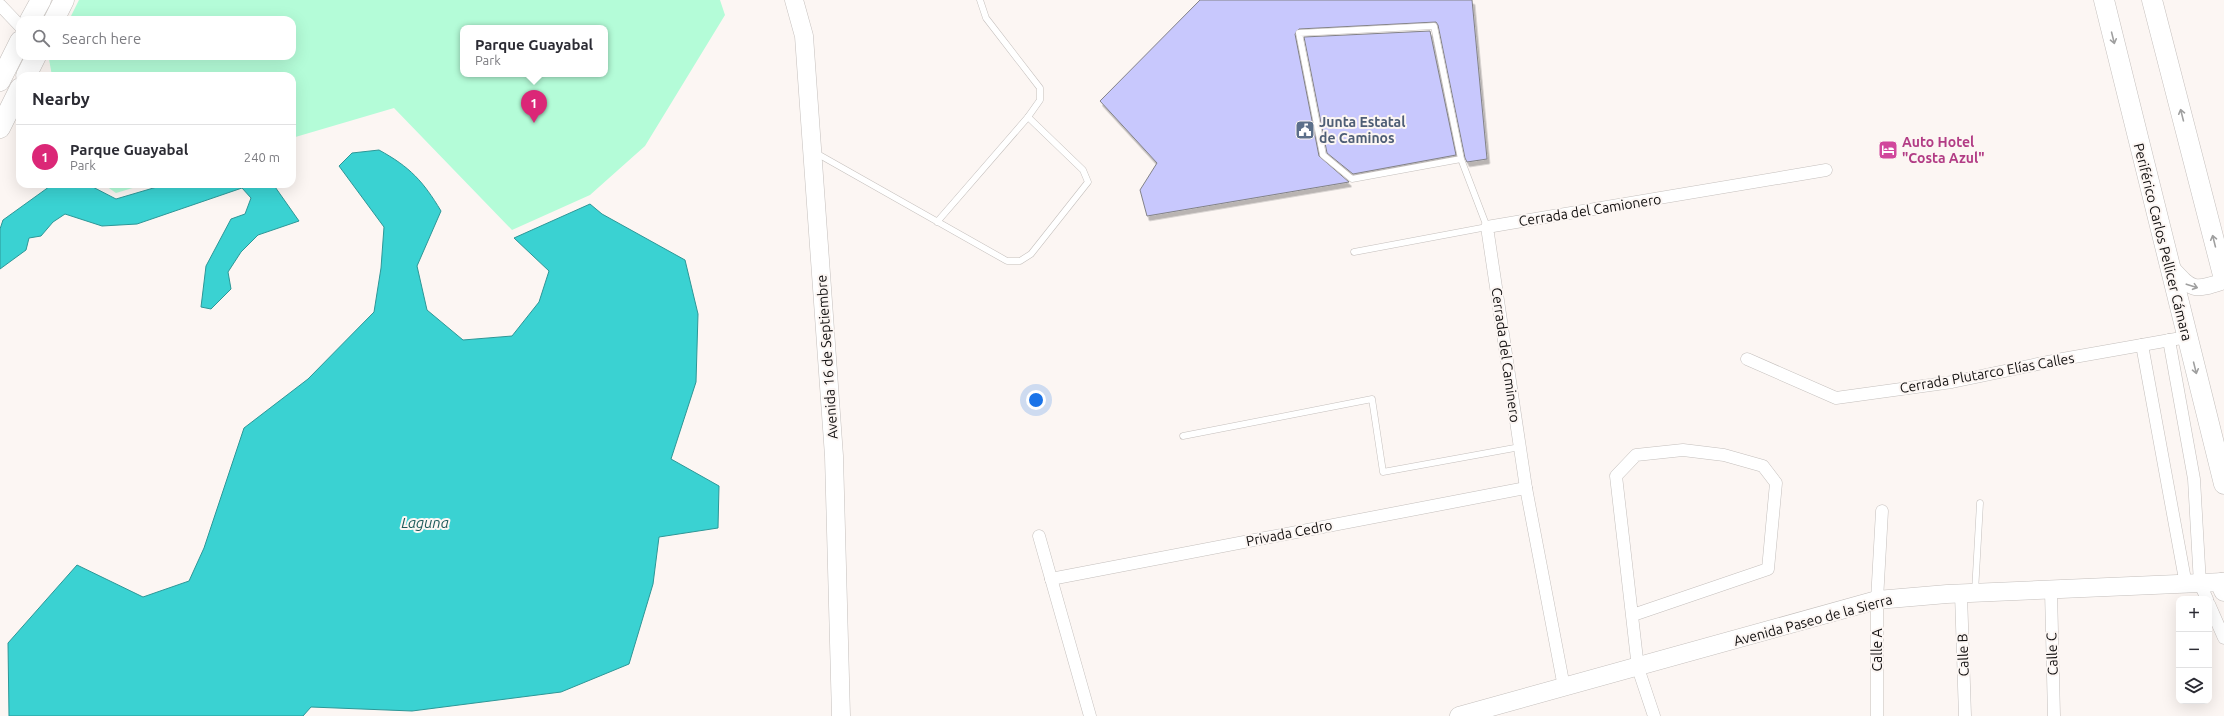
<!DOCTYPE html>
<meta charset="utf-8">
<style>
:root{--surface:#fff;--page:#f2f2f3;--text:#2b2b33;--muted:#7c7c81;--line:#e1e1e2;--accent:#db2777}
body{margin:0;font-family:Ubuntu,sans-serif;background:var(--page);color:var(--text)}
.controls{position:absolute;right:12px;bottom:12px;display:grid;overflow:hidden;border-radius:8px;box-shadow:0 4px 16px #0002}
.controls button{width:36px;height:36px;display:grid;place-items:center;padding:0;border:0;border-bottom:1px solid var(--line);background:var(--surface);color:var(--text);font:20px sans-serif}
.you{position:absolute;left:1036px;top:400px;width:14px;height:14px;margin:-10px;border:3px solid #fff;border-radius:50%;background:#1a73e8;box-shadow:0 0 0 6px #1a73e833}
.badge{display:grid;place-items:center;width:26px;height:26px;border-radius:50%;background:var(--accent);color:#fff;font-size:13px;font-weight:700}
.pin{position:absolute;translate:-50% -33px;filter:drop-shadow(0 1px 2px #0008)}
.pin::after{content:'';position:absolute;top:21px;width:14px;height:12px;background:inherit;clip-path:polygon(0 0,100% 0,50% 100%)}
.popup{position:absolute;left:460px;top:25px;width:148px;height:52px;box-sizing:border-box;display:grid;place-content:center;border-radius:8px;background:var(--surface);filter:drop-shadow(0 1px 3px #0005);font-size:13px;white-space:nowrap;color:var(--muted)}
.popup b{font-size:15px;color:var(--text)}
.popup::after{content:'';position:absolute;left:50%;top:100%;margin-left:-8px;border:8px solid transparent;border-top-color:var(--surface)}
.list{margin:0;padding:0;list-style:none}
h2{display:flex;justify-content:space-between;align-items:center;height:52px;margin:0;padding:0 16px;font-size:17px}
h2 small{font-size:13px;font-weight:400;color:var(--muted)}
.list li{display:grid;grid-template-columns:26px 1fr auto;gap:12px;align-items:center;box-sizing:border-box;height:64px;padding:0 16px;border-top:1px solid var(--line)}
.list b{display:block;font-size:15px;white-space:nowrap}
.list p{margin:0;font-size:13px;white-space:nowrap;color:var(--muted)}
.list em{font-size:13px;font-style:normal;color:var(--muted)}
.icon{flex:none;width:22px;height:22px;fill:none;stroke:currentColor;stroke-width:2;stroke-linecap:round;stroke-linejoin:round}
.map{position:relative;flex:none;width:2224px;height:716px;overflow:hidden}
.search{position:absolute;background:var(--surface);box-shadow:0 4px 16px #0002;left:16px;top:16px;width:280px;height:44px;display:flex;align-items:center;gap:10px;box-sizing:border-box;padding:0 14px;border-radius:12px;color:var(--muted);font-size:15px}
.panel{position:absolute;background:var(--surface);box-shadow:0 4px 16px #0002;left:16px;top:72px;width:280px;height:116px;border-radius:12px}
.map>svg:first-child{display:block}
</style>
<div class="map">
<svg width="2224" height="716" viewBox="0 0 2224 716">
<defs>
<filter id="shadow"><feDropShadow dx="2.5" dy="4.5" stdDeviation="0" flood-color="#0004"/></filter>
</defs>
<rect width="100%" height="100%" fill="#fcf6f3"/>
<!-- green -->
<g fill="#b4fcd8" fill-rule="evenodd">
<path d="M79 0H720L725 15 645 146 590 195 512 230 394 108 292 138V76H52L49 59 50 56H292V20H69ZM463 28H605V74H463Z"/>
<path d="M103 184H146L116 193Z"/>
</g>
<!-- water -->
<g fill="#3ad2d2" stroke="#2d9797">
<path d="M379 150C410 167 423 181 441 211L417 266 427 310 463 340 512 336 539 302 549 271 514 238 590 204 602 214 685 260 698 314 696 382 671 459 719 486 718 528 659 537 653 584 629 664 561 692 412 711 311 707 303 716H9L8 643 77 565 143 597 189 581 204 548 244 428 308 379 374 312 381 268 384 227 339 166 352 153Z"/>
<path d="M53 184H87L116 199 167 184H273L299 221 258 235 241 252 228 272 231 289 211 309 201 307 206 266 231 219 245 214 251 198 242 188 137 224 102 226 65 214 53 222 41 236 29 238 26 250 0 269V229L3 220Z"/>
</g>
<!-- building -->
<g fill="#c8c8fd" stroke="#828287" filter="url(#shadow)">
<path d="M1200 0H1472L1487 159 1467 162 1465 158 1438 25 1436 22 1299 29 1295 34 1319 156 1349 182 1147 216 1140 190 1157 163 1100 101Z"/>
<path d="M1430 31 1456 155 1353 174 1327 153 1304 37Z"/>
</g>
<g fill="none" stroke-linecap="round" stroke-linejoin="round">
<!-- service casing -->
<g stroke="#c4bfbc" stroke-width="7">
<g id="service">
<path d="M980 0 986 18 1040 88V100L1028 117"/>
<path d="M816 153 1007 261H1020L1031 254 1088 182 1083 170 1028 117 937 222"/>
<path d="M1354 252 1487 227 1461 159 1434 26 1299 33 1323 155 1352 179 1461 159"/>
<path d="M1183 436 1372 399 1383 472 1520 447"/>
<path d="M1975 592 1980 503"/>
</g>
</g>
<!-- minor casing -->
<g stroke="#c4bfbc" stroke-width="13">
<g id="minor">
<path d="M0 5 20 26"/>
<path d="M2169 340 2194 479 2200 584 2207 599"/>
<path d="M2142 345 2186 585"/>
<path d="M1747 359 1836 398 1952 382 2057 360 2187 337"/>
<path d="M1039 536 1090 716"/>
<path d="M1051 579 1526 488"/>
<path d="M2051 591 2054 716"/>
<path d="M1961 594 1965 716"/>
<path d="M2209 604 2224 638"/>
<path d="M1633 615 1768 569 1776 483 1763 466 1724 455 1683 450 1636 455 1616 476 1638 668 1654 716"/>
<path d="M1564 687 1526 488 1487 227 1826 170"/>
<path d="M1877 716V600L1882 511"/>
</g>
</g>
<!-- tertiary casing -->
<g stroke="#c4bfbc" stroke-width="17">
<path id="tertiary" d="M2169 265C2192 290 2192 292 2224 281"/>
</g>
<!-- secondary casing -->
<g stroke="#c4bfbc" stroke-width="19">
<g id="secondary">
<path d="M794 0 804 36 834 456 841 716"/>
<path d="M1459 716 1877 600 1947 594 2224 582"/>
</g>
</g>
<!-- primary casing -->
<g stroke="#c4bfbc" stroke-width="21">
<g id="primary">
<path d="M2104 0 2224 484"/>
<path d="M2152 0 2224 279"/>
<path d="M30 20 41 0"/>
<path d="M54 20 64 0"/>
<path d="M26 76 36 56"/>
<path d="M0 81 20 41"/>
<path d="M0 128 20 88"/>
<path d="M2221 583 2224 591"/>
</g>
</g>
<!-- service -->
<use href="#service" stroke="#fff" stroke-width="6"/>
<!-- minor -->
<use href="#minor" stroke="#fff" stroke-width="12"/>
<!-- tertiary -->
<use href="#tertiary" stroke="#fff" stroke-width="16"/>
<!-- secondary -->
<use href="#secondary" stroke="#fff" stroke-width="18"/>
<!-- primary -->
<use href="#primary" stroke="#fff" stroke-width="20"/>
</g>
<!-- one-way arrows -->
<defs><path id="oneway-shaft" d="M-6 0H5M1.5-3L5.5 0L1.5 3" fill="none" stroke-width="1.6" stroke-linecap="round" stroke-linejoin="round"/></defs>
<g stroke="#9f9f9f">
<use href="#oneway-shaft" transform="translate(2113 38) rotate(76)"/>
<use href="#oneway-shaft" transform="translate(2182 115) rotate(-104)"/>
<use href="#oneway-shaft" transform="translate(2214 241) rotate(-104)"/>
<use href="#oneway-shaft" transform="translate(2192 286) rotate(18)"/>
<use href="#oneway-shaft" transform="translate(2195 368) rotate(76)"/>
</g>
<!-- icons -->
<defs>
<g id="civic-square" transform="scale(1)"><rect x="-9" y="-9" width="18" height="18" rx="4" fill="#5c6f8a" stroke="#fcf6f3"/><path d="M-.6-6.5H3V-4.5H.6V-3L4-1V1h2V6H-6V1h2V-1L-.6-3ZM-1.2 2.5V6h2.4V2.5Z" fill="#fff"/></g>
<g id="hotel-square" transform="scale(1)"><rect x="-9" y="-9" width="18" height="18" rx="4" fill="#d1479c" stroke="#fcf6f3"/><path d="M-6-4.5h1.5V1H6V5H4.5V3h-9V5H-6ZM-4 0a1.8 1.8 0 1 1 3.6 0ZM.5 0V-2.5h3Q6-2.5 6 0Z" fill="#fff"/></g>
</defs>
<g fill-rule="evenodd">
<use href="#civic-square" x="1305" y="130"/>
<use href="#hotel-square" x="1888" y="150"/>
</g>
<g text-anchor="middle" stroke-width="4" stroke-linejoin="round" paint-order="stroke">
<!-- service labels -->
<g font-size="14" font-weight="bold" fill="#4e5e75" stroke="#fcf6f3" text-anchor="start">
<text x="1319" y="127">Junta Estatal<tspan x="1319" dy="16">de Caminos</tspan></text>
</g>
<!-- hotel labels -->
<g font-size="14" font-weight="bold" fill="#b23c85" stroke="#fcf6f3" text-anchor="start">
<text x="1902" y="147">Auto Hotel<tspan x="1902" dy="16">"Costa Azul"</tspan></text>
</g>
<!-- street labels -->
<g font-size="14" fill="#100e0e" stroke="#fcf6f3">
<text transform="translate(1590 210) rotate(-9)" y="5">Cerrada del Camionero</text>
<text transform="translate(2163 242) rotate(76)" y="5">Periférico Carlos Pellicer Cámara</text>
<text transform="translate(1506 355) rotate(82)" y="5">Cerrada del Caminero</text>
<text transform="translate(827 357) rotate(-94)" y="5">Avenida 16 de Septiembre</text>
<text transform="translate(1987 373) rotate(-10)" y="5">Cerrada Plutarco Elías Calles</text>
<text transform="translate(1289 533) rotate(-11)" y="5">Privada Cedro</text>
<text transform="translate(1813 620) rotate(-15)" y="5">Avenida Paseo de la Sierra</text>
<text transform="translate(1877 650) rotate(-90)" y="5">Calle A</text>
<text transform="translate(2052 654) rotate(-92)" y="5">Calle C</text>
<text transform="translate(1963 655) rotate(-92)" y="5">Calle B</text>
</g>
<!-- water labels -->
<g font-size="15" font-style="italic" fill="#1d5a5a" stroke="#fcf6f3">
<text x="425" y="528">Laguna</text>
</g>
</g>
</svg>
<div class="controls">
<button>+</button>
<button>−</button>
<button><svg class="icon" aria-label="layers" viewBox="0 0 24 24"><path d="M12 4l9 5-9 5-9-5zM3 14l9 5 9-5"/></svg></button>
</div>
<div class="you"></div>
<div class="pin badge" style="left:534px;top:123px">1</div>
<div class="popup"><b>Parque Guayabal</b>Park</div>
<div class="search"><svg class="icon" aria-label="search" viewBox="0 0 24 24"><circle cx="10" cy="10" r="6"/><path d="M15 15l6 6"/></svg>Search here</div>
<section class="panel">
<h2>Nearby<small></small></h2>
<ul class="list">
<li><span class="badge">1</span><div><b>Parque Guayabal</b><p>Park</p></div><em>240 m</em></li>
</ul>
</section>
</div>
